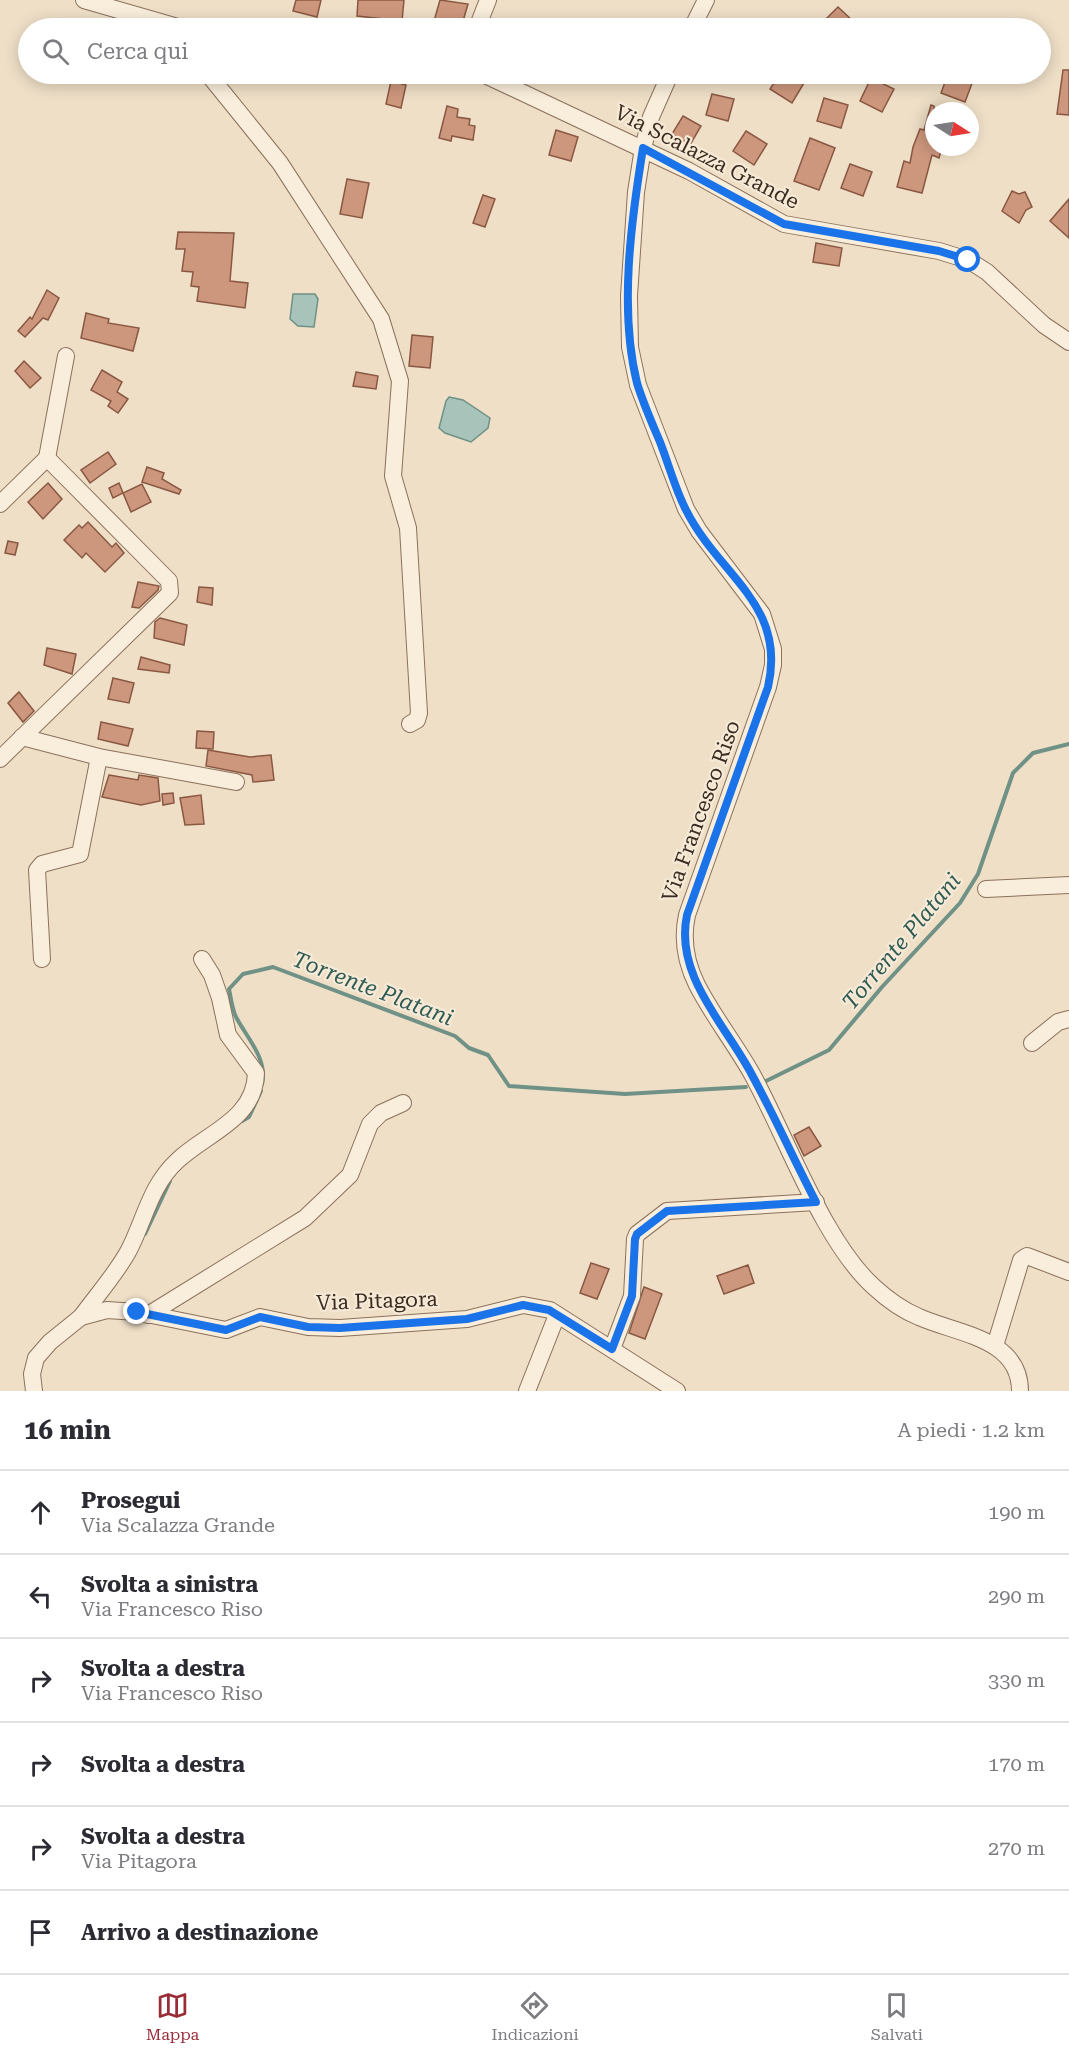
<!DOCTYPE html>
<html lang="it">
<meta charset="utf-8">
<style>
:root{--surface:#fff;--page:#f2f2f3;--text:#2b2b33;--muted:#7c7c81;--line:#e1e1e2;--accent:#9a2c37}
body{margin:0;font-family:"Roboto Serif",serif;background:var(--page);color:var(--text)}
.compass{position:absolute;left:925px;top:102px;width:54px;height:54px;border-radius:50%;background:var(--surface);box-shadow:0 3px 15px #0003;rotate:102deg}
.stop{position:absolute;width:18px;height:18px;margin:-14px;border:4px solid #1a73e8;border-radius:50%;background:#fff}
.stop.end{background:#1a73e8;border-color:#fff;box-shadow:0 2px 6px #0008}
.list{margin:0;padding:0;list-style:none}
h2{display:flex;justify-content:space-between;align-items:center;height:78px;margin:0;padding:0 24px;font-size:26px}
h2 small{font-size:20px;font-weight:400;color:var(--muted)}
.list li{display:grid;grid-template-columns:39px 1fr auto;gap:18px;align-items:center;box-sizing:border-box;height:84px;padding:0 24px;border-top:2px solid var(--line)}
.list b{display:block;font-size:22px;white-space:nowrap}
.list p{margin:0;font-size:20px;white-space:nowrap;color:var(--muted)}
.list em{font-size:20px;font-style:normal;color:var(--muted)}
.icon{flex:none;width:33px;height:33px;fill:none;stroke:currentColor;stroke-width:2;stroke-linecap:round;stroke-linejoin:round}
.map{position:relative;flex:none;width:1069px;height:1391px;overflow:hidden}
.search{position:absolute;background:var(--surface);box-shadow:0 3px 15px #0003;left:18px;right:18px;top:18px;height:66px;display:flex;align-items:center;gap:15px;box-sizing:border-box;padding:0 21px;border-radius:33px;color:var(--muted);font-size:22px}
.sheet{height:582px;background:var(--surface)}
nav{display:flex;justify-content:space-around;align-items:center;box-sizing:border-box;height:84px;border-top:2px solid var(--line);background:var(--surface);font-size:16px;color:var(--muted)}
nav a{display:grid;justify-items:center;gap:3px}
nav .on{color:var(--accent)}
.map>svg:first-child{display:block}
</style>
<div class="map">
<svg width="1069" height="1391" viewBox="0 0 1069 1391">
<rect width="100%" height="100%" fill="#efdfc7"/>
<!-- water -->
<g fill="#a8c3b9" stroke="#6f9186" stroke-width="1.5">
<path d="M293 294H315L318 299 314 327 298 326 290 319Z"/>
<path d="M449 397 463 400 490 418 488 428 471 442 445 433 439 428 446 401Z"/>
</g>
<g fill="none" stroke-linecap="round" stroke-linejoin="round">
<!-- stream -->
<g stroke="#6f9186" stroke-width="4">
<path d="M764 1082 829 1050 882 987 960 903 978 874 1013 773 1033 753 1069 744"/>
<path d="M262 1084C268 1059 247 1038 236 1017 232 1009 231 998 229 989L243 974 273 967 455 1036 469 1048 488 1055 509 1086 625 1094 746 1087"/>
<path d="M242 1121 249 1117 261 1091"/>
<path d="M145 1234 170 1181"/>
</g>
</g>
<!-- building -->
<g fill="#cd977d" stroke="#8a5842" stroke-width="1.5">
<path d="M296 0H321L317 17 293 11Z"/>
<path d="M358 0H404L402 21 357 16Z"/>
<path d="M440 0 468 4 461 28 434 21Z"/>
<path d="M838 7 854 22 848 28H817Z"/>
<path d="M1063 70H1069V115L1057 114Z"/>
<path d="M780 74H789L804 83 792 103 770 89Z"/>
<path d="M948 74H962L974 78 965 102 941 93Z"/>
<path d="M871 78 894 89 882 112 860 101Z"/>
<path d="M391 81 406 85 401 108 386 104Z"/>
<path d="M712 94 734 99 728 121 706 115Z"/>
<path d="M824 98 848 105 841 128 817 121Z"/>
<path d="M931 105 934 106V147H942L939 158 932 155 922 193 897 187 904 161 910 163 913 147 920 129 924 130Z"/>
<path d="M447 106 458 109 457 117 470 119 469 125 475 126 473 140 452 136 451 141 439 138Z"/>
<path d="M683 116 701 126 690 145 672 134Z"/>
<path d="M556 130 578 137 571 161 549 155Z"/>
<path d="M746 131 767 144 754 165 733 151Z"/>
<path d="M810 138 835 148 819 190 794 181Z"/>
<path d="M850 164 872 172 863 196 841 188Z"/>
<path d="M347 179 369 183 362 218 340 214Z"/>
<path d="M1012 191 1019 194 1025 192 1032 207 1026 210 1019 223 1002 211Z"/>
<path d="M483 195 495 199 485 227 473 223Z"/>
<path d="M1069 199V238L1050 221Z"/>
<path d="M178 232 234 233 230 281 248 283 245 308 197 301 199 287 191 286 193 272 182 271 185 249H176Z"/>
<path d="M816 243 842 248 839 266 813 262Z"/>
<path d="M47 290 59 298 48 320 43 318 25 337 18 331 30 317 32 319Z"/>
<path d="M86 313 109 319 108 323 139 328 133 351 81 338Z"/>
<path d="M412 335 433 337 430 368 409 366Z"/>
<path d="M24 361 41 378 30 388 15 371Z"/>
<path d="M102 370 122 382 117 392 128 399 118 413 108 406 111 401 91 390Z"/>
<path d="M356 372 378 376 376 389 353 386Z"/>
<path d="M108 452 116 464 90 483 81 470Z"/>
<path d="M147 467 164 473 162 479 181 490 179 494 142 482Z"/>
<path d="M48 483 62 499 43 519 28 502Z"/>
<path d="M119 483 123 493 113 498 109 488Z"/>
<path d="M142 484 151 502 131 512 123 493Z"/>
<path d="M88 522 112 547 116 543 124 553 105 572 86 553 82 558 64 540 79 525 82 528Z"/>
<path d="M8 541 18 543 15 555 5 553Z"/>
<path d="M138 582 159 586 158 590 139 608 132 607Z"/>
<path d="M199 587 213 588 212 605 197 602Z"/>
<path d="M160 618 187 625 184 645 154 638 155 622Z"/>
<path d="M47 648 76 654 72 674 44 665Z"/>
<path d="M141 657 170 665 169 673 138 669Z"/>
<path d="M113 678 134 683 129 703 108 699Z"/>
<path d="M19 692 34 711 23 722 8 703Z"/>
<path d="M101 722 133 729 128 746 98 739Z"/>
<path d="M197 731 214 732 213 749 196 748Z"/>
<path d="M208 750 250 757 271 755 274 780 253 782 252 775 206 766Z"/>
<path d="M109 775 138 780 139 775 158 778 160 801 141 805 102 797Z"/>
<path d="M173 793 174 803 163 805 162 794Z"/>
<path d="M201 795 204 824 185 825 180 798Z"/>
<path d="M809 1127 821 1146 804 1156 794 1135Z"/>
<path d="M591 1263 609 1269 597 1299 580 1293Z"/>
<path d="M748 1265 754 1283 724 1294 717 1276Z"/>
<path d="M644 1287 662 1294 645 1339 629 1333Z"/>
</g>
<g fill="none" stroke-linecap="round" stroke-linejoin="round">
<!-- minor casing -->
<g stroke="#8b715c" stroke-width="18">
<g id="minor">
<path d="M84 0 181 28"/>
<path d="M477 28 488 0"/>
<path d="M692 28 706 0"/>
<path d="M208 74 280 163 381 319 400 381 393 476 408 528 419 713 417 720 410 724"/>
<path d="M483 74 689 171 784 224 939 251 968 260 987 272 1044 325 1069 342"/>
<path d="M670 74 651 117 643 148 636 192 629 296 630 347 638 385 686 509 699 531 762 614 773 649V665L768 687 687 915C682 938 686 963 697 985 713 1016 735 1044 752 1074 786 1136 823 1241 874 1287 887 1299 902 1310 919 1317 957 1334 1020 1338 1020 1391"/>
<path d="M0 504 47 458 66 356"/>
<path d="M22 737 99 757 236 782"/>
<path d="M0 759 170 593 169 581 47 458"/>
<path d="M986 889 1069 885"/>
<path d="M42 959 37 870 42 864 80 854 99 757"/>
<path d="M1032 1043 1058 1022 1069 1019"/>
<path d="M148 1315 305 1218 350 1175 370 1124 381 1113 403 1103"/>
<path d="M81 1317C97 1295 116 1274 129 1250 145 1219 150 1186 177 1161 206 1133 255 1120 256 1073L228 1035 220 998 212 975 202 959"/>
<path d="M995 1346 1021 1260 1027 1256 1069 1272"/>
<path d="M612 1349 632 1296 635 1239 637 1234 667 1211 816 1202"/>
<path d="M34 1391 32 1374 36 1358 50 1342 81 1317 107 1310 137 1312 226 1330 260 1317 308 1327 340 1328 467 1319 523 1305 550 1310 677 1391"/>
<path d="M527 1391 557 1315"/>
</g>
</g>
<!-- minor -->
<use href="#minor" stroke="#f9eddb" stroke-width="16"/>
</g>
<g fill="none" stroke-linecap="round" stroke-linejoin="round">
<!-- route -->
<path stroke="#1a73e8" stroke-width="8" d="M137 1312 226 1330 260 1317 308 1327 340 1328 467 1319 523 1305 549 1310 612 1349 632 1296 635 1239 637 1234 667 1211 816 1202C794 1160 775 1117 752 1075 726 1025 674 976 687 915L768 687C787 604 719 576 686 510 675 489 669 465 660 442 652 423 643 403 637 383 619 310 631 222 643 148L784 224 939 251 968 260"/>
</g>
<g text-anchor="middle" stroke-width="4.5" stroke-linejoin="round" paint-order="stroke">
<!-- street labels -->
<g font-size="21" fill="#3b2b20" stroke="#f6ead7">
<text transform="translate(707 157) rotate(27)" y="7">Via Scalazza Grande</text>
<text transform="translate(701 811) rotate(-70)" y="7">Via Francesco Riso</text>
<text transform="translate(377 1301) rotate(-2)" y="7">Via Pitagora</text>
</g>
<!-- water labels -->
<g font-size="22" font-style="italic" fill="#2f5b54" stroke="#f6ead7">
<text transform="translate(901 941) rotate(-50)" y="8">Torrente Platani</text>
<text transform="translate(373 988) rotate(21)" y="8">Torrente Platani</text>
</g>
</g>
</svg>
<svg class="compass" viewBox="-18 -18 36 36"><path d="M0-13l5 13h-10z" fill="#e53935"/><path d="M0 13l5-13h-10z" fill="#7c7c81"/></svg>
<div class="stop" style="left:968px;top:260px"></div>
<div class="stop end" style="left:137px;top:1312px"></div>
<div class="search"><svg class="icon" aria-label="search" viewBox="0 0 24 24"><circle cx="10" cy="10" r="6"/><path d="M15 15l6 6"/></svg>Cerca qui</div>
</div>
<section class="sheet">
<h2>16 min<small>A piedi · 1.2 km</small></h2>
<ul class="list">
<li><svg class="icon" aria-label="ahead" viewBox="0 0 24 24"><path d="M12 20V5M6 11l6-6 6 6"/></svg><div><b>Prosegui</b><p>Via Scalazza Grande</p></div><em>190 m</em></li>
<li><svg class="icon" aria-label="left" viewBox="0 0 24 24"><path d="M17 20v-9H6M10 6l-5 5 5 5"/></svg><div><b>Svolta a sinistra</b><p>Via Francesco Riso</p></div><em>290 m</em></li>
<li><svg class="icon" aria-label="right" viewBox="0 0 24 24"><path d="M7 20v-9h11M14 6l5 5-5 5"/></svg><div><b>Svolta a destra</b><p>Via Francesco Riso</p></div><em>330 m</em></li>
<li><svg class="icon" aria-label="right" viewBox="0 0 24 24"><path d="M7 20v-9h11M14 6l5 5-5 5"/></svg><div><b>Svolta a destra</b></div><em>170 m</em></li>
<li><svg class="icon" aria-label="right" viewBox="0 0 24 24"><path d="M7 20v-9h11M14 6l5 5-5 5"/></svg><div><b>Svolta a destra</b><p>Via Pitagora</p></div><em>270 m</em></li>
<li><svg class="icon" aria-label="arrive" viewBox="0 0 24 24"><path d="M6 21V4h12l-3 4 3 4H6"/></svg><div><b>Arrivo a destinazione</b></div></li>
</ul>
</section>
<nav>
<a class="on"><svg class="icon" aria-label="map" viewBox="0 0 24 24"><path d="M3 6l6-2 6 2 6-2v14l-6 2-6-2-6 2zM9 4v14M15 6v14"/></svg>Mappa</a>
<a><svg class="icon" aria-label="directions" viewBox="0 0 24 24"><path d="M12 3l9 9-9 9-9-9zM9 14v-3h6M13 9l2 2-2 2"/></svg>Indicazioni</a>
<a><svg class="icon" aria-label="saved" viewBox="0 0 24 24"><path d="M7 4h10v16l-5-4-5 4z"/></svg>Salvati</a>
</nav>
